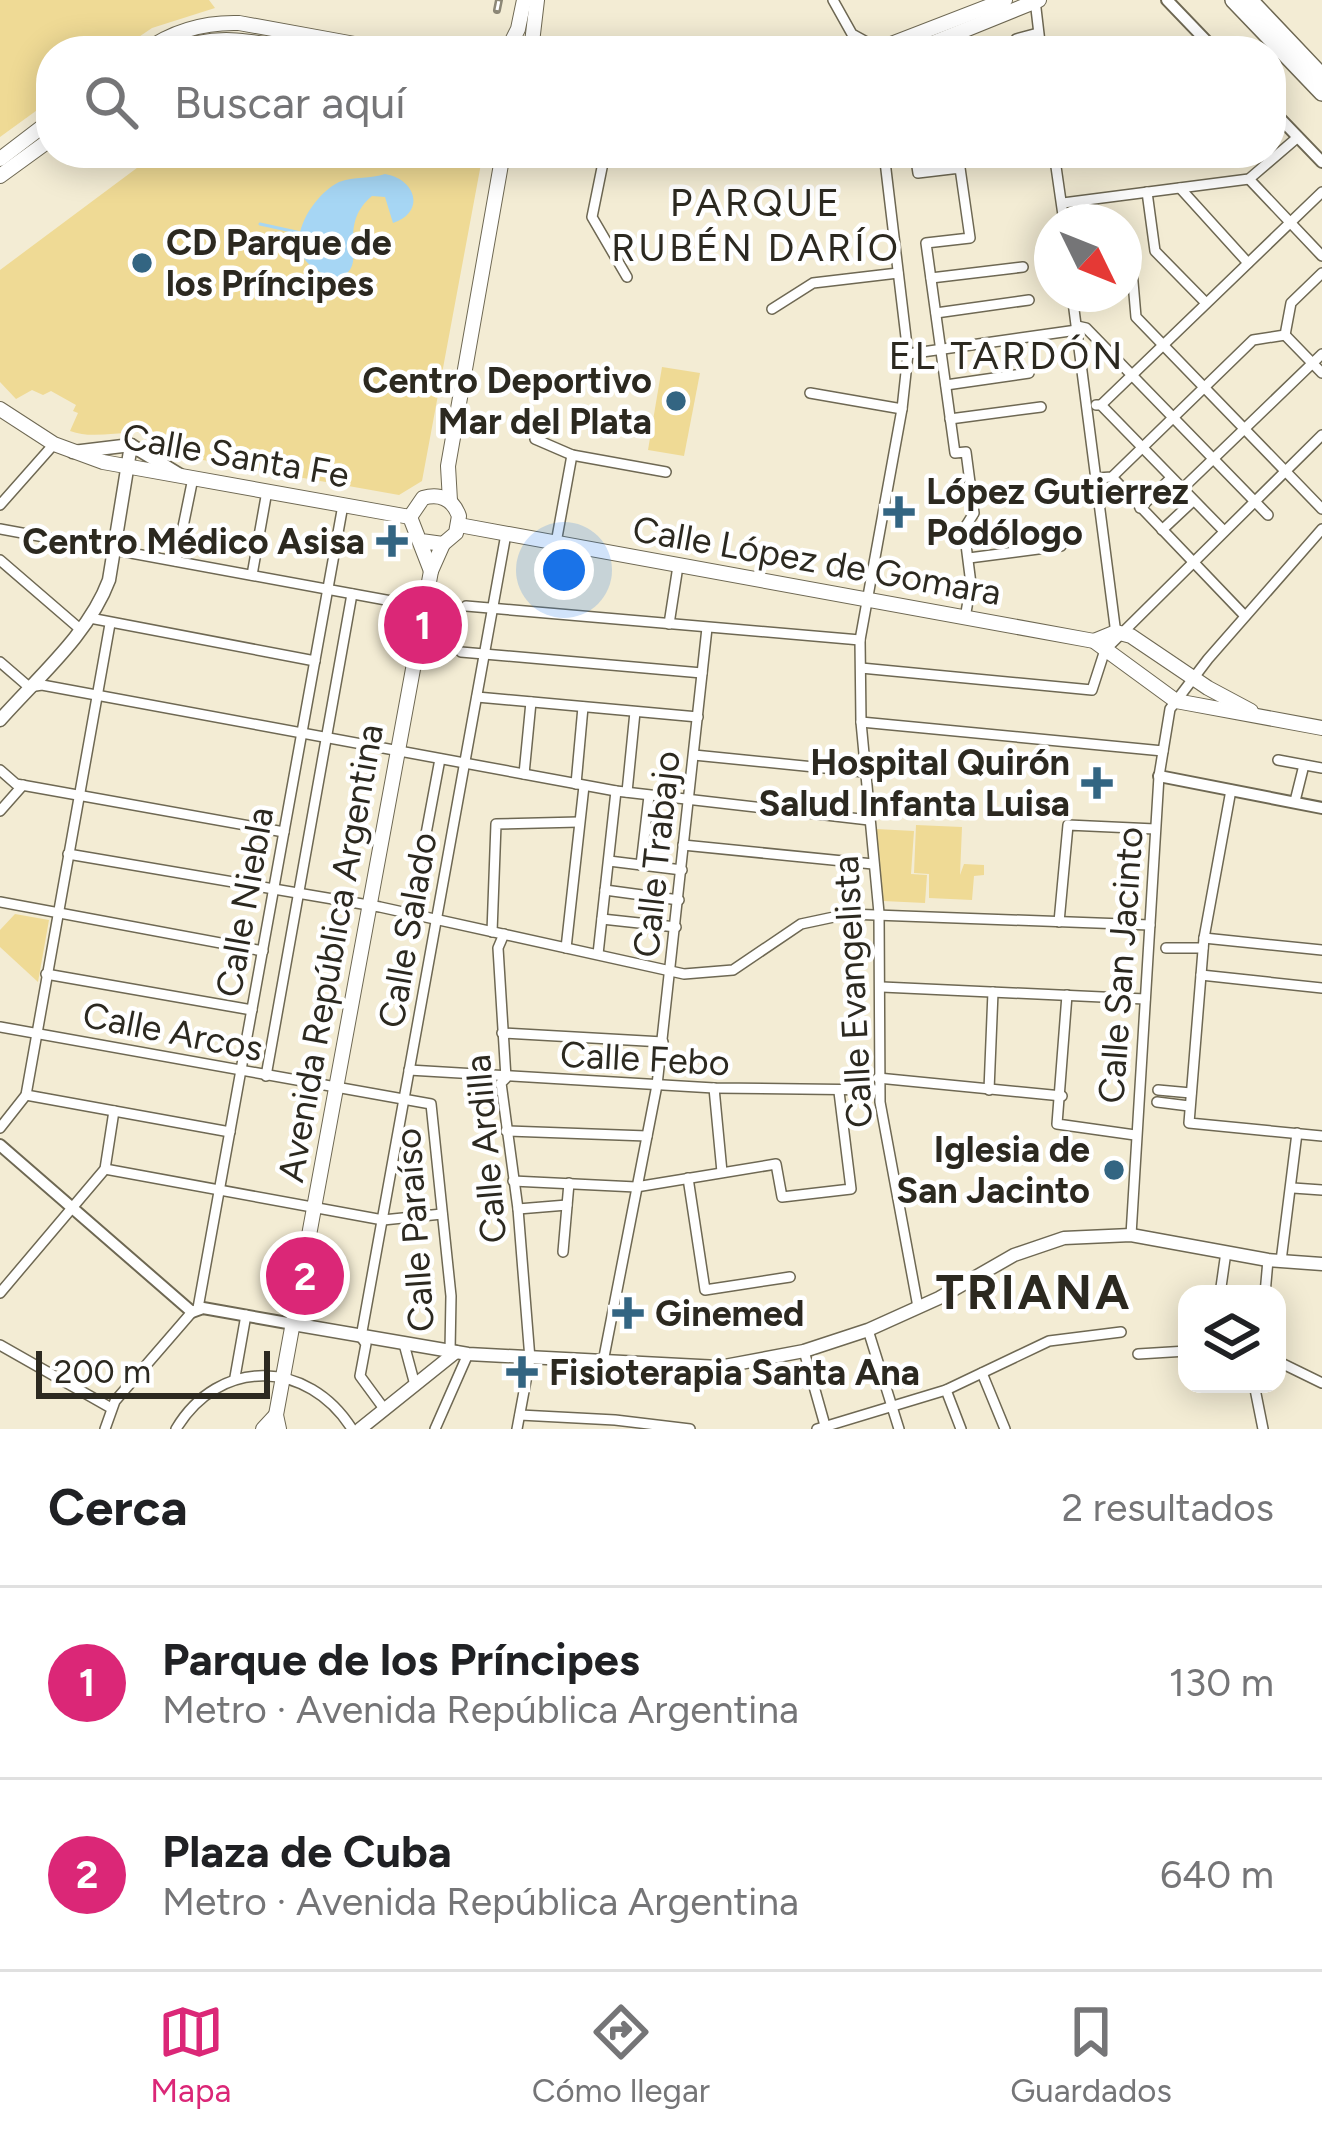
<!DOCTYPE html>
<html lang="es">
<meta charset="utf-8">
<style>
:root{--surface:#fff;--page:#f6f6f6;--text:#202124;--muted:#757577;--line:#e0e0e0;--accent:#db2777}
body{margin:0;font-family:Figtree,sans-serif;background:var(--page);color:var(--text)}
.controls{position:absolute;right:36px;bottom:36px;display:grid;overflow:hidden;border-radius:24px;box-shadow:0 6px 30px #0003}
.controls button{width:108px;height:108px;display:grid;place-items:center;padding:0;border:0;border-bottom:3px solid var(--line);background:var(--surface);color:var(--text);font:60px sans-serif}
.compass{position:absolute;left:1034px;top:204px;width:108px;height:108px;border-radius:50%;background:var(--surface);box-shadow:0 6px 30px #0003;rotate:133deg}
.scale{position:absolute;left:36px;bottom:30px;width:234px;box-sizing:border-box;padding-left:12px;border:6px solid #2c2920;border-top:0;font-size:33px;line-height:42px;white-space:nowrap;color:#2c2920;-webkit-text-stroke:9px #fff;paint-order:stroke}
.you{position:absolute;left:564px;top:570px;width:42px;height:42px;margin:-30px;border:9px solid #fff;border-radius:50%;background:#1a73e8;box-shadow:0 0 0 18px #1a73e833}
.badge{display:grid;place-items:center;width:78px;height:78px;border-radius:50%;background:var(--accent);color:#fff;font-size:39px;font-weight:700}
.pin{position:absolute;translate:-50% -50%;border:6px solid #fff;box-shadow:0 3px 12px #0006}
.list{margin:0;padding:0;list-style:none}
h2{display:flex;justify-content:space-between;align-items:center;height:156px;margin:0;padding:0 48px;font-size:51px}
h2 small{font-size:39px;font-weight:400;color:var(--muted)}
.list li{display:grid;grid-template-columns:78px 1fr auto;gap:36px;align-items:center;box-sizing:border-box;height:192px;padding:0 48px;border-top:3px solid var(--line)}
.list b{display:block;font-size:45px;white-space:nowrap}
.list p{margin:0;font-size:39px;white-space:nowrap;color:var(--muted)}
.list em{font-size:39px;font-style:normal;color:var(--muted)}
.icon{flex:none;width:66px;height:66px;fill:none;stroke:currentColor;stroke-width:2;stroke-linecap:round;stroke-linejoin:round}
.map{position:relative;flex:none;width:1322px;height:1429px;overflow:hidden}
.search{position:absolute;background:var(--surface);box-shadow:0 6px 30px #0003;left:36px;right:36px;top:36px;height:132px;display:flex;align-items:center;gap:30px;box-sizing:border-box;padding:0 42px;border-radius:48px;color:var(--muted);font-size:45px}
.sheet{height:540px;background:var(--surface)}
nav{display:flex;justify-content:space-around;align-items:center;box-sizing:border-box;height:168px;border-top:3px solid var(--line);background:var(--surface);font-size:33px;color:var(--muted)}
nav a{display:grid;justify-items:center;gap:6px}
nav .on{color:var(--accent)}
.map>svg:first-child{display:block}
</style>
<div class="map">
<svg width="1322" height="1429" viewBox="0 0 1322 1429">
<rect width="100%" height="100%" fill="#f3ecd4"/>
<!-- green -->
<g fill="#efda95">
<path d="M0 0H209L215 8 152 28 118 51H51V100L0 137Z"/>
<path d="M157 153H483L422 481 399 495 169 454 148 433C119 430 94 440 70 431L78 413 73 411 76 405 51 391 43 395 32 390 16 399 0 382V270Z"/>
<path d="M662 367 700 373 684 456 648 450Z"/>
<path d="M916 825 962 827 960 875 964 864 984 865V875L974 876 972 900 929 898V874L914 873Z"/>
<path d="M876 829 914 831 911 874 927 875 925 903 883 901Z"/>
<path d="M15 914 49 920 38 982 0 947V930Z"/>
</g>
<!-- water -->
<path fill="#a6d6f4" d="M385 174C416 179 426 212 393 223L385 197 372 196C338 224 364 259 347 273 334 285 306 267 301 253 292 228 317 193 339 182 354 176 371 179 385 174Z"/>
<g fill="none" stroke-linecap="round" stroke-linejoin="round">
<!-- stream -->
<path stroke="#a6d6f4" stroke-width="3" d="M260 224 301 233"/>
<!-- minor casing -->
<g stroke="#6e6853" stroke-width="12">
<g id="minor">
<path d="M833 0 852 34 881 50"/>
<path d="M1035 0 1041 51"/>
<path d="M1011 51 1016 39 1038 33"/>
<path d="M1177 51 1210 45"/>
<path d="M605 153 592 217 627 277"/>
<path d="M884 153 908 354 902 409 860 640 861 722 879 913 880 1102 918 1307"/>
<path d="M915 153 918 173 960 168 970 238 926 243 955 453 966 452 974 513 964 529 971 584 965 618"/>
<path d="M1054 153 1064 222"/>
<path d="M1055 160 1103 153"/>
<path d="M1249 179 1322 256"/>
<path d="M1180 188 1248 263"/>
<path d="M1147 192 1155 251 1206 303"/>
<path d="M1063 203 1249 179 1298 137"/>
<path d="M1130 247 1136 317 1322 509"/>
<path d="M931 278 1023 267"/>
<path d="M1072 294 1116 634"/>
<path d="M772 309 813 283 898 273"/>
<path d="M936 313 1029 300"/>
<path d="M1077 326 1086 328 1268 515"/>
<path d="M1285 335 1322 373"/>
<path d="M908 354 1077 330"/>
<path d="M946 385 1029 373"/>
<path d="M810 393 902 409"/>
<path d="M1096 405H1101L1224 531"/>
<path d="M1101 405 1322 192"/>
<path d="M950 419 1041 407"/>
<path d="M535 439 572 455 666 472"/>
<path d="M1112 477 1245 616"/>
<path d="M1097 478 1112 477 1253 340 1285 335 1291 303 1322 273"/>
<path d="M1182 489 1322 354"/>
<path d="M0 505 54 444"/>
<path d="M1140 508 1171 478"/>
<path d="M0 529 424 607"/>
<path d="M1162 530 1193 501"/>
<path d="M556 543 572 455"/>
<path d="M969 558 1061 546"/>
<path d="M0 560 80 629"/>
<path d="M176 561 193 478"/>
<path d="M252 575 267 491"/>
<path d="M466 606 860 640"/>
<path d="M90 618 315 661"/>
<path d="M669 624 678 566"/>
<path d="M461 652 702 673"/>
<path d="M0 662 29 687 42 685 616 791 869 820"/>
<path d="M861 668 1092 690 1105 650 1322 435"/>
<path d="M477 697 698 717"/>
<path d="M861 722 1163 751"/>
<path d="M694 755 864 772"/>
<path d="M1278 760 1322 768"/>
<path d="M0 770 16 784 284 832"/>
<path d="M524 774 531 702"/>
<path d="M576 784 583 707"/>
<path d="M1231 790 1204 938 1189 1123 1322 1136"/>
<path d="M627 792 635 712"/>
<path d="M1295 801 1304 765"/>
<path d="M0 811 23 785"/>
<path d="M683 845 873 864"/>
<path d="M68 854 380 907 684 974 733 970 801 924 848 914 1150 925"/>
<path d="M609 861 682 870"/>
<path d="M641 865 649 796"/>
<path d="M605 890 679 900"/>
<path d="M0 902 263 951"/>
<path d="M411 914 440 759"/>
<path d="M602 919 676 927"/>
<path d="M1059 922 1068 825 1155 829"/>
<path d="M492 932 496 824 579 822"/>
<path d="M504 934 498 948 506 1078 501 1083 518 1209 530 1359 517 1429"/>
<path d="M1204 938 1322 950"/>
<path d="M566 948 584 786"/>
<path d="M1166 948H1203"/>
<path d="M598 954 616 791"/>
<path d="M46 974 252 1010"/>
<path d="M1201 975 1322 988"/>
<path d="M882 987 1145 999"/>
<path d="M1067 995 1057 1124 1135 1135"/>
<path d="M0 1027 431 1104 451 1296 450 1351"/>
<path d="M502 1033 663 1042"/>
<path d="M409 1070 714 1088 879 1090"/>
<path d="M266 1076 352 594"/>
<path d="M878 1078 1062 1096"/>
<path d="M714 1088 722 1172"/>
<path d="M989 1090 993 992"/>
<path d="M1158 1090 1191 1093"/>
<path d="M26 1095 230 1132"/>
<path d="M1157 1102 1189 1106"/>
<path d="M0 1128 26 1095 110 624"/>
<path d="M506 1131 647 1136"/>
<path d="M105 1169 383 1220 442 1214"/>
<path d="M688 1178 705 1290 790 1277"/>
<path d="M513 1181 636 1187 776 1164 782 1197 851 1189 839 1092"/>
<path d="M1293 1188 1322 1190"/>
<path d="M518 1209 567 1205"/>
<path d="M1131 1235 1159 776 1170 709 1208 659 1322 529"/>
<path d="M563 1252 569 1183"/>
<path d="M1281 1261 1297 1133"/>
<path d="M0 1293 105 1169 114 1111"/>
<path d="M1220 1294 1226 1252"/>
<path d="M1265 1294 1268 1260"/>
<path d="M198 1308 343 505"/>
<path d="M868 1330 899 1429"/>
<path d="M404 1344 415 1385"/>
<path d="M0 1345 111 1408"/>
<path d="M804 1351 826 1429"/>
<path d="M1138 1354 1187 1351"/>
<path d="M1277 1361 1322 1383"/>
<path d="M603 1362 657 1085 707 628"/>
<path d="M982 1373 1005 1429"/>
<path d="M235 1377 246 1315"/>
<path d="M1254 1384 1263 1429"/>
<path d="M946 1390 961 1429"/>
<path d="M385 1410 360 1376 366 1344 361 1337 506 534"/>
<path d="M520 1415 615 1420 690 1429"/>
<path d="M105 1429 115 1401 192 1312"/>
<path d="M176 1429C219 1357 308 1359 352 1429"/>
<path d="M435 1429 468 1354"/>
<path d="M817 1429 946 1390 1049 1341 1121 1332"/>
</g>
</g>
<!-- tertiary casing -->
<g stroke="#6e6853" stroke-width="14">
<g id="tertiary">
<path d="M1167 0 1216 51"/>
<path d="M1271 109 1322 162"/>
<path d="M1159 776 1322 808"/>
<path d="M0 1145 192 1312 203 1308 293 1324"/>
</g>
</g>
<!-- secondary casing -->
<g stroke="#6e6853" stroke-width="15">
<g id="secondary">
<path d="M73 452 131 445 180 475"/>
<path d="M0 720C38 677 89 634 109 580L131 445"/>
<path d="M293 1324 468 1354 719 1367 804 1351 868 1330 939 1298 1014 1255 1064 1238 1131 1235 1268 1260 1322 1264"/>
<path d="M360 1429 456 1352"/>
</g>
</g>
<!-- primary casing -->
<g stroke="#6e6853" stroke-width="16">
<g id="primary">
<path d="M145 51C173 31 205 22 239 23L393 51"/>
<path d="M175 51C216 31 260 43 303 51"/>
<path d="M507 51 518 29 524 0"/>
<path d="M531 51 537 0"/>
<path d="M873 51 1005 0"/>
<path d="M913 51 1039 0"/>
<path d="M0 159 51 120"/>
<path d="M0 176 51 139"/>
<path d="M0 409 54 444 103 462 410 517"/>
<path d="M450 501 448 466 503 153"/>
<path d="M459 525 1094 641 1176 701 1322 728"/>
<path d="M421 541 443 544 456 533 459 516C453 499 440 493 423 498L410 517 431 571"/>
<path d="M1094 641 1116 632 1131 636 1208 688 1251 711"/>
<path d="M263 1429 276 1415"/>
<path d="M279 1429 276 1415 431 571 443 544"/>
</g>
</g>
<!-- trunk casing -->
<g stroke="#6e6853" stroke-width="18">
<g id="trunk">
<path d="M1233 0 1322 93"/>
<path d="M1250 0 1322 76"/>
</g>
</g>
<!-- minor -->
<use href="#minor" stroke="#fff" stroke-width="9"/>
<!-- tertiary -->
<use href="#tertiary" stroke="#fff" stroke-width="10"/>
<!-- secondary -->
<use href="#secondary" stroke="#fff" stroke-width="12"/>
<!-- primary -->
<use href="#primary" stroke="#fff" stroke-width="14"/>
<!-- trunk -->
<use href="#trunk" stroke="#fff" stroke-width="15"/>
<!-- rail casing -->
<g stroke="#8c8776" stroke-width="8">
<path id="rail" d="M497 10 499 0"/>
</g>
<!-- rail -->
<use href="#rail" stroke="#fff" stroke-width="3" stroke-dasharray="9" stroke-linecap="butt"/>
</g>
<!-- markers -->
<g fill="#336582" stroke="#fff" stroke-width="4.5">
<circle cx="142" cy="263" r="12"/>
<circle cx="676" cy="401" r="12"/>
<path d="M893 494h12v12h12v12h-12v12h-12v-12h-12v-12h12z"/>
<path d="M386 523h12v12h12v12h-12v12h-12v-12h-12v-12h12z"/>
<path d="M1091 765h12v12h12v12h-12v12h-12v-12h-12v-12h12z"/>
<circle cx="1114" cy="1170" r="12"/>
<path d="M622 1295h12v12h12v12h-12v12h-12v-12h-12v-12h12z"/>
<path d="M516 1354h12v12h12v12h-12v12h-12v-12h-12v-12h12z"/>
</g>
<g text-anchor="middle" stroke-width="9" stroke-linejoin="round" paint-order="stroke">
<!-- poi labels -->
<g font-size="36" font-weight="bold" fill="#2c2920" stroke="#fff" text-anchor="start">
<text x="166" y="255">CD Parque de<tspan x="166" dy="41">los Príncipes</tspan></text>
<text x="652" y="393" text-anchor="end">Centro Deportivo<tspan x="652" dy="41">Mar del Plata</tspan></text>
<text x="926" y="504">López Gutierrez<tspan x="926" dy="41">Podólogo</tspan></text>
<text x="365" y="554" text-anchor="end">Centro Médico Asisa</text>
<text x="1070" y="775" text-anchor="end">Hospital Quirón<tspan x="1070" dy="41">Salud Infanta Luisa</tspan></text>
<text x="1090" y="1162" text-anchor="end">Iglesia de<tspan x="1090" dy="41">San Jacinto</tspan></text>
<text x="655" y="1326">Ginemed</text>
<text x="549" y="1385">Fisioterapia Santa Ana</text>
</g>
<!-- street labels -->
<g font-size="36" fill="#2c2920" stroke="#fff">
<text transform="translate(236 455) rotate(10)" y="13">Calle Santa Fe</text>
<text transform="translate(817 560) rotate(10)" y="13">Calle López de Gomara</text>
<text transform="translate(656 854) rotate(-84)" y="13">Calle Trabajo</text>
<text transform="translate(244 902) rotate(-80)" y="13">Calle Niebla</text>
<text transform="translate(407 930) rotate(-80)" y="13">Calle Salado</text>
<text transform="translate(330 953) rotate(-80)" y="13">Avenida República Argentina</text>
<text transform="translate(1120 965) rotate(-86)" y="13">Calle San Jacinto</text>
<text transform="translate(852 992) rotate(-93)" y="13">Calle Evangelista</text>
<text transform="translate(173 1031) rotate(11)" y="13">Calle Arcos</text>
<text transform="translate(645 1058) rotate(3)" y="13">Calle Febo</text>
<text transform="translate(485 1149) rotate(-95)" y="13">Calle Ardilla</text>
<text transform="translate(414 1230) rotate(-94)" y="13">Calle Paraíso</text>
</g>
<!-- neighbourhood labels -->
<g font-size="39" letter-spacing="3" fill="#2c2920" stroke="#fff">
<text x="756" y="216">PARQUE<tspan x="756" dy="45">RUBÉN DARÍO</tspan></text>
<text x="1007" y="369">EL TARDÓN</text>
</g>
<!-- district labels -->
<g font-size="48" font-weight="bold" letter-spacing="3" fill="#2c2920" stroke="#fff">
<text x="1034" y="1309">TRIANA</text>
</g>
</g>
</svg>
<div class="controls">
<button><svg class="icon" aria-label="layers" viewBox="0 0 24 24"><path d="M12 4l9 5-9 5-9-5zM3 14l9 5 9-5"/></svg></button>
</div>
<svg class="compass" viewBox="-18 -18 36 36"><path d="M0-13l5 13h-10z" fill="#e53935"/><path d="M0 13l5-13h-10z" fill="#757577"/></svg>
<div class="scale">200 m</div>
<div class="you"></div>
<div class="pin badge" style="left:423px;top:625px">1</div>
<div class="pin badge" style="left:305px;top:1276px">2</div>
<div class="search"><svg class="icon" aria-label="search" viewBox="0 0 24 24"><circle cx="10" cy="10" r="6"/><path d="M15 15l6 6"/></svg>Buscar aquí</div>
</div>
<section class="sheet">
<h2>Cerca<small>2 resultados</small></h2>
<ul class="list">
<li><span class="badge">1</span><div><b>Parque de los Príncipes</b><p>Metro · Avenida República Argentina</p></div><em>130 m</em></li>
<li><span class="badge">2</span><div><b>Plaza de Cuba</b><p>Metro · Avenida República Argentina</p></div><em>640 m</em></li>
</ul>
</section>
<nav>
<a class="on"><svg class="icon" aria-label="map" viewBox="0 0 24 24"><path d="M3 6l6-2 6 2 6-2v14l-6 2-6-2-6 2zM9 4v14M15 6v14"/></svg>Mapa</a>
<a><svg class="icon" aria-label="directions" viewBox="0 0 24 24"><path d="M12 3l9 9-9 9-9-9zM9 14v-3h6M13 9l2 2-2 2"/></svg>Cómo llegar</a>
<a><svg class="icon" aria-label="saved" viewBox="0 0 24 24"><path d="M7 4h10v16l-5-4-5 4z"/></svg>Guardados</a>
</nav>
